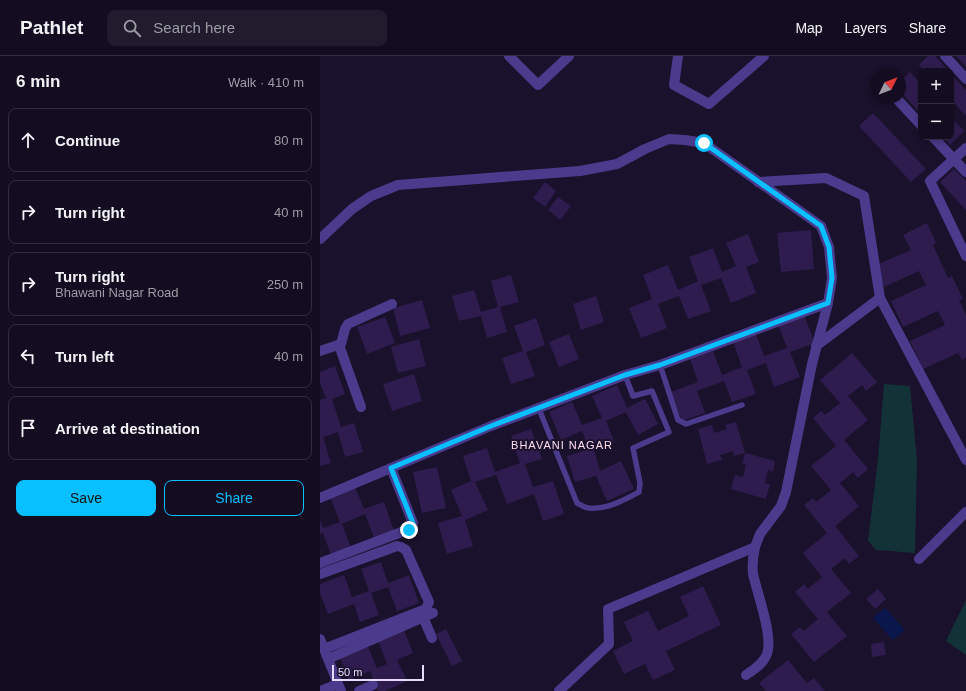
<!DOCTYPE html>
<meta charset="utf-8">
<style>
:root{--surface:#140d21;--page:#211b2e;--text:#f1f3f6;--muted:#9d9ca5;--line:#332d3f;--accent:#08bfff}
body{margin:0;font-family:Arial,sans-serif;background:var(--page);color:var(--text)}
.controls{position:absolute;right:12px;top:12px;display:grid;overflow:hidden;border-radius:8px;box-shadow:0 2px 6px #0003}
.controls button{width:36px;height:36px;display:grid;place-items:center;padding:0;border:0;border-bottom:1px solid var(--line);background:var(--surface);color:var(--text);font:20px sans-serif}
.compass{position:absolute;left:550px;top:12px;width:36px;height:36px;border-radius:50%;background:var(--surface);box-shadow:0 2px 6px #0003;rotate:47deg}
.scale{position:absolute;left:12px;bottom:10px;width:92px;box-sizing:border-box;padding-left:4px;border:2px solid #e6dcff;border-top:0;font-size:11px;line-height:14px;white-space:nowrap;color:#e6dcff;-webkit-text-stroke:3px #1a112c;paint-order:stroke}
.stop{position:absolute;width:12px;height:12px;margin:-9px;border:3px solid #08bfff;border-radius:50%;background:#fff}
.stop.end{background:#08bfff;border-color:#fff;box-shadow:0 1px 4px #0008}
.list{margin:0;padding:0;list-style:none}
h2{display:flex;justify-content:space-between;align-items:center;height:52px;margin:0;padding:0 16px;font-size:17px}
h2 small{font-size:13px;font-weight:400;color:var(--muted)}
.list li{display:grid;grid-template-columns:26px 1fr auto;gap:12px;align-items:center;box-sizing:border-box;height:64px;margin:0 8px 8px;padding:0 8px;border:1px solid var(--line);border-radius:8px}
.list b{display:block;font-size:15px;white-space:nowrap}
.list p{margin:0;font-size:13px;white-space:nowrap;color:var(--muted)}
.list em{font-size:13px;font-style:normal;color:var(--muted)}
.actions{display:flex;gap:8px;padding:12px 16px}
.actions a{flex:1;padding:9px 0;border:1px solid var(--accent);border-radius:8px;text-align:center;font-size:14px;color:var(--accent)}
.actions .main{background:var(--accent);color:#111}
.icon{flex:none;width:22px;height:22px;fill:none;stroke:currentColor;stroke-width:2;stroke-linecap:round;stroke-linejoin:round}
.map{position:relative;flex:none;width:646px;height:635px;overflow:hidden}
header{display:flex;align-items:center;gap:24px;box-sizing:border-box;height:56px;padding:0 20px;background:var(--surface);border-bottom:1px solid var(--line)}
header strong{font-size:19px}
nav{display:flex;gap:22px;margin-inline-start:auto;font-size:14px}
.search{width:280px;height:36px;background:var(--page);display:flex;align-items:center;gap:10px;box-sizing:border-box;padding:0 14px;border-radius:8px;color:var(--muted);font-size:15px}
main{display:flex}
aside{flex:1;background:var(--surface)}
.map>svg:first-child{display:block}
</style>
<header>
<strong>Pathlet</strong>
<div class="search"><svg class="icon" aria-label="search" viewBox="0 0 24 24"><circle cx="10" cy="10" r="6"/><path d="M15 15l6 6"/></svg>Search here</div>
<nav><a>Map</a><a>Layers</a><a>Share</a></nav>
</header>
<main>
<aside>
<h2>6 min<small>Walk · 410 m</small></h2>
<ul class="list">
<li><svg class="icon" aria-label="ahead" viewBox="0 0 24 24"><path d="M12 20V5M6 11l6-6 6 6"/></svg><div><b>Continue</b></div><em>80 m</em></li>
<li><svg class="icon" aria-label="right" viewBox="0 0 24 24"><path d="M7 20v-9h11M14 6l5 5-5 5"/></svg><div><b>Turn right</b></div><em>40 m</em></li>
<li><svg class="icon" aria-label="right" viewBox="0 0 24 24"><path d="M7 20v-9h11M14 6l5 5-5 5"/></svg><div><b>Turn right</b><p>Bhawani Nagar Road</p></div><em>250 m</em></li>
<li><svg class="icon" aria-label="left" viewBox="0 0 24 24"><path d="M17 20v-9H6M10 6l-5 5 5 5"/></svg><div><b>Turn left</b></div><em>40 m</em></li>
<li><svg class="icon" aria-label="arrive" viewBox="0 0 24 24"><path d="M6 21V4h12l-3 4 3 4H6"/></svg><div><b>Arrive at destination</b></div></li>
</ul>
<div class="actions"><a class="main">Save</a><a>Share</a></div>
</aside>
<div class="map">
<svg width="646" height="635" viewBox="0 0 646 635">
<rect width="100%" height="100%" fill="#1a112c"/>
<!-- green -->
<g fill="#133237">
<path d="M564 328 590 330 597 404 595 497 556 494 548 485 558 403Z"/>
<path d="M646 544V599L626 585Z"/>
</g>
<!-- water -->
<path fill="#0a174d" d="M565 552 585 574 573 584 553 562Z"/>
<!-- building -->
<g fill="#2e1c4e">
<path d="M608 0H615L629 15H605L599 9Z"/>
<path d="M636 0H646V11Z"/>
<path d="M590 16 601 28V58L580 35V26Z"/>
<path d="M631 18 646 34V60L631 43Z"/>
<path d="M553 57 606 113 591 126 539 70Z"/>
<path d="M631 61 644 75 630 89 623 81H631Z"/>
<path d="M634 113 646 125V154L620 126Z"/>
<path d="M225 126 236 135 225 151 213 142Z"/>
<path d="M238 141 251 150 240 164 228 154Z"/>
<path d="M607 167 616 187 613 189 628 222 632 220 643 243 639 244 646 259V302L642 304 638 297 603 313 590 285 625 269 618 255 583 271 571 245 606 229 599 215 564 231 556 209 591 194 583 179Z"/>
<path d="M491 174 494 213 461 216 457 177Z"/>
<path d="M428 178 439 206 426 211 436 237 411 247 401 222 381 229 391 255 368 263 359 240 338 248 347 272 321 282 309 252 332 243 323 219 348 209 358 234 378 225 369 201 393 192 402 216 416 210 406 187Z"/>
<path d="M191 219 199 246 180 251 187 276 167 282 161 260 139 265 132 240 154 234 161 256 178 251 171 225Z"/>
<path d="M276 240 284 266 261 274 253 248Z"/>
<path d="M102 244 110 272 80 280 73 252Z"/>
<path d="M484 259 495 287 470 296 480 321 454 331 446 307 427 314 436 338 412 346 404 325 377 335 385 357 362 365 351 336 378 326 370 303 393 295 402 319 422 311 413 286 436 278 444 300 467 292 458 269Z"/>
<path d="M65 261 75 287 47 298 37 271Z"/>
<path d="M216 262 225 289 206 296 215 320 191 328 182 302 203 295 194 270Z"/>
<path d="M249 278 259 303 239 311 229 286Z"/>
<path d="M99 283 106 310 78 317 71 291Z"/>
<path d="M532 297 557 326 546 335 542 329 528 340 548 364 524 384 548 413 538 422 533 416 520 427 539 450 515 470 539 500 529 508 525 502 511 513 531 537 507 556 527 580 494 606 471 578 480 571 484 575 498 563 475 536 484 528 488 533 502 521 483 497 507 477 484 449 493 442 496 446 511 434 491 410 516 390 493 362 501 355 505 359 520 347 500 324Z"/>
<path d="M15 310 25 338 12 343 21 371 34 367 43 396 25 401 18 376 3 381 11 407 0 410V344L6 342 0 327V316Z"/>
<path d="M94 318 102 345 72 355 63 328Z"/>
<path d="M297 329 307 352 325 343 338 368 318 379 306 356 286 365 294 386 274 394 280 415 301 405 314 433 287 445 276 420 255 426 247 400 269 393 262 375 241 384 229 356 252 346 262 369 282 362 272 340Z"/>
<path d="M416 366 425 397 455 405 453 416 448 414 445 427 450 428 446 443 411 433 415 419 423 421 426 409 422 407 425 397 414 400 413 395 400 399 402 404 387 408 378 373 392 369 394 377 407 373 405 369Z"/>
<path d="M211 373 222 403 205 408 213 431 233 425 244 458 223 465 214 438 187 448 176 419 155 426 168 454 145 464 153 490 127 498 118 467 142 460 131 434 151 425 143 400 167 392 175 416 200 407 191 380Z"/>
<path d="M117 411 126 452 102 457 93 416Z"/>
<path d="M35 431 44 453 64 446 74 475 54 482 45 458 22 468 31 492 11 499 3 477 0 478V464L3 472 20 466 10 441Z"/>
<path d="M61 506 68 527 89 519 99 547 77 555 68 531 51 537 59 559 40 566 34 548 8 558 0 537V528L24 519 32 541 49 535 41 513Z"/>
<path d="M383 530 401 569 346 595 355 614 333 624 325 608 304 618 293 595 313 585 304 566 328 555 338 575 369 560 360 541Z"/>
<path d="M558 533 566 543 555 553 546 543Z"/>
<path d="M126 573 142 605 132 610 116 578Z"/>
<path d="M84 574 93 597 77 604 87 625 65 635H58L50 615 29 624 20 602 48 591 57 612 67 608 58 585Z"/>
<path d="M564 586 566 599 552 601 551 588Z"/>
<path d="M468 604 487 627 494 622 505 635H446L439 627Z"/>
</g>
<g fill="none" stroke-linecap="round" stroke-linejoin="round">
<!-- lane -->
<g stroke="#4b3b8c" stroke-width="5.5">
<path d="M340 309 358 364 366 368 422 349"/>
<path d="M219 353 257 447C261 449 265 452 269 452 286 454 304 444 319 436L320 427 313 392 349 376 332 335 313 340 305 319"/>
</g>
<!-- street -->
<g stroke="#4b3b8c" stroke-width="10">
<path d="M189 0 218 29 249 0"/>
<path d="M358 0 354 29 389 48 444 0"/>
<path d="M625 0 646 23"/>
<path d="M576 42 601 69"/>
<path d="M613 81 646 116"/>
<path d="M646 92 610 125 646 200"/>
<path d="M438 126 506 122 544 140 560 242 646 404"/>
<path d="M0 183 32 153 51 140 78 129 260 115 297 108 325 93 349 83 365 84 384 87 501 170 509 191 512 222 508 247 492 308 466 436 461 450 440 478 435 491 288 553 289 588 239 635"/>
<path d="M19 289 41 351"/>
<path d="M496 290 560 242"/>
<path d="M0 295 21 288 25 273 28 268 72 248"/>
<path d="M0 442 171 370 305 319 340 309 508 247"/>
<path d="M599 503 646 456"/>
<path d="M0 507 92 472 93 467 71 412"/>
<path d="M0 518 77 490 81 491 86 494 109 546 106 553 4 593"/>
<path d="M103 561 112 582"/>
<path d="M0 583 21 635"/>
<path d="M8 603 113 557"/>
<path d="M426 619C433 614 442 609 446 600 455 584 437 537 433 518 432 509 433 500 435 491"/>
<path d="M0 635 18 628"/>
<path d="M39 635 53 629"/>
</g>
</g>
<g fill="none" stroke-linecap="round" stroke-linejoin="round">
<!-- route -->
<path stroke="#08bfff" stroke-width="5" d="M89 474 92 472 93 467 71 412 171 370 305 319 340 309 508 247 512 222 509 191 501 170 384 87"/>
</g>
<g text-anchor="middle" stroke-width="4" stroke-linejoin="round" paint-order="stroke">
<!-- neighbourhood labels -->
<g font-size="11" letter-spacing="1" fill="#ffdeee" stroke="#1a112c">
<text x="242" y="393">BHAVANI NAGAR</text>
</g>
</g>
</svg>
<div class="controls">
<button>+</button>
<button>−</button>
</div>
<svg class="compass" viewBox="-18 -18 36 36"><path d="M0-13l5 13h-10z" fill="#e53935"/><path d="M0 13l5-13h-10z" fill="#9d9ca5"/></svg>
<div class="scale">50 m</div>
<div class="stop" style="left:384px;top:87px"></div>
<div class="stop end" style="left:89px;top:474px"></div>
</div>
</main>
